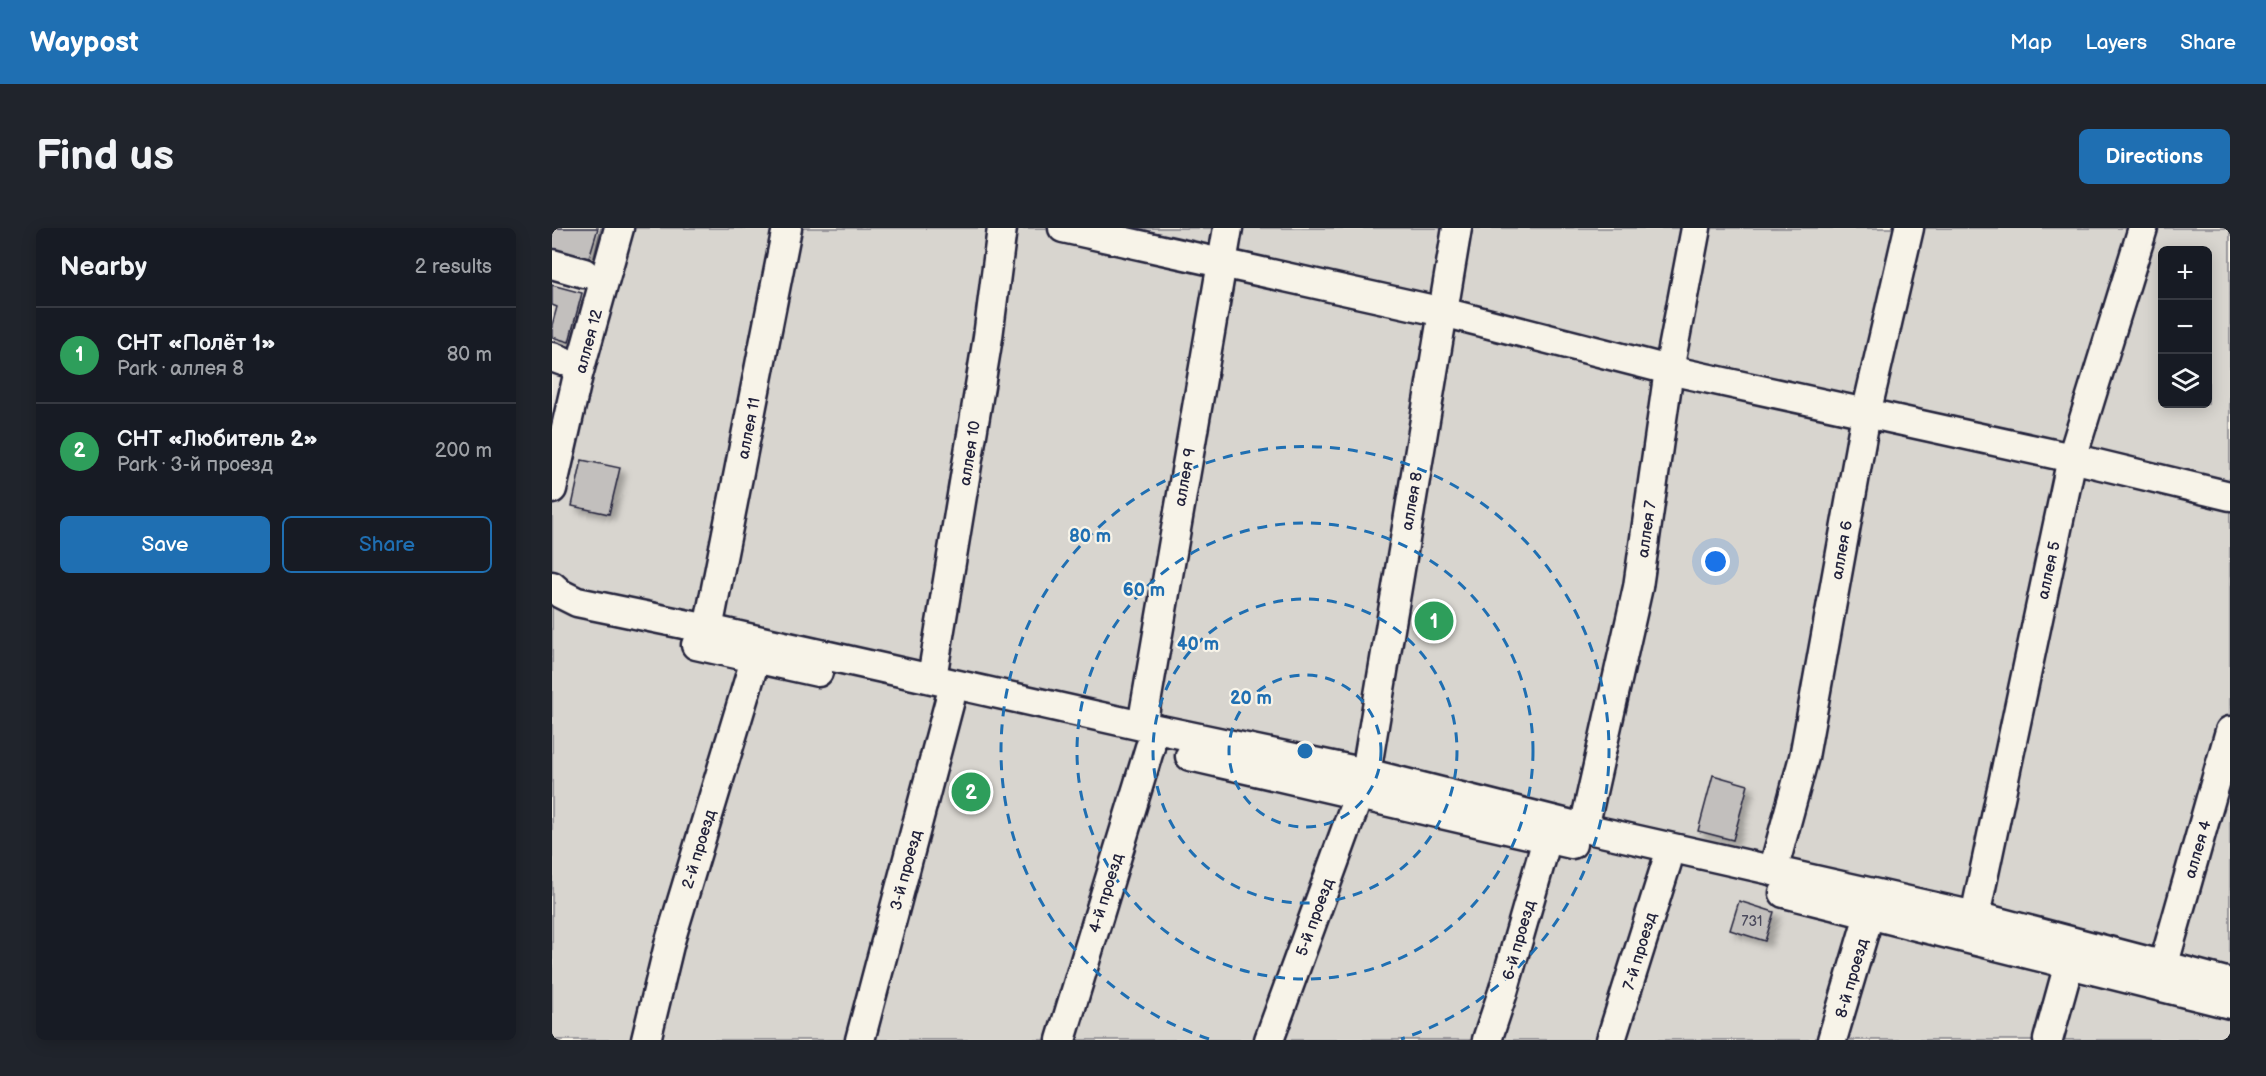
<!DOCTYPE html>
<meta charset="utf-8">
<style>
:root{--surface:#171b24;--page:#20242c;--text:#f1f3f6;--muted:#9ea1a6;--line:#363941;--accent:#1f6fb2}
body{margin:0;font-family:"Balsamiq Sans",sans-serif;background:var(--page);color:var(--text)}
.controls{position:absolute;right:18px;top:18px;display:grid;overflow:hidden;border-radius:9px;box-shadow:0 3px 15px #0003}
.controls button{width:54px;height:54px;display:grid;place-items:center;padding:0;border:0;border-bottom:2px solid var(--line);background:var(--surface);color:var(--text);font:30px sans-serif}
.you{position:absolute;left:1164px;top:334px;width:21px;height:21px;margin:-15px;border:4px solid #fff;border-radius:50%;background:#1a73e8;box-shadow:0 0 0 9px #1a73e833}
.badge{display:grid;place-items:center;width:39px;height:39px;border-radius:50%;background:var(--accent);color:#fff;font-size:20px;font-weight:700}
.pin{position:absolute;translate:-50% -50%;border:3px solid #fff;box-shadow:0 2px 6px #0006}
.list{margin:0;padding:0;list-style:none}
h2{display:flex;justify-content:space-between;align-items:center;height:78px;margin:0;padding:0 24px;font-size:26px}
h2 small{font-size:20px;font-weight:400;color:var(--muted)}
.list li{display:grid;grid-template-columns:39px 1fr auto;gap:18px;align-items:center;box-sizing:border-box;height:96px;padding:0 24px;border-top:2px solid var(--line)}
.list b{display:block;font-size:22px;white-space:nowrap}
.list p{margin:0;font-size:20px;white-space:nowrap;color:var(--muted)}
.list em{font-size:20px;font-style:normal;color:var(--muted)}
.actions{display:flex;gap:12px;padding:18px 24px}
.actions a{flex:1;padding:14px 0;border:2px solid var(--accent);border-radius:9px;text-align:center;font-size:21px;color:var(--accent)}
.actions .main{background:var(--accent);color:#fff}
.icon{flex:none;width:33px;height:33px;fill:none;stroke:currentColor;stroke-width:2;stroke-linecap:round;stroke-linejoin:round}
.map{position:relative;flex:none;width:1678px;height:812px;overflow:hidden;border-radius:9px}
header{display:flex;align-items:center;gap:36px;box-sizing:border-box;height:84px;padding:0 30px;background:var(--accent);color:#fff}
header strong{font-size:28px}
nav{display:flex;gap:33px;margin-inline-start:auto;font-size:21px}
.intro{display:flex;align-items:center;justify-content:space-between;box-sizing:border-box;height:144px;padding:0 36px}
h1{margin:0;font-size:42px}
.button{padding:15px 27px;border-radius:9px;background:var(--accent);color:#fff;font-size:21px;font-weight:700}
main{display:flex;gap:36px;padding:0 36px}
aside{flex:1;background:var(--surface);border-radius:9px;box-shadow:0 3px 15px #0003}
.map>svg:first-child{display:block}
</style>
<header>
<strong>Waypost</strong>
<nav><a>Map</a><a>Layers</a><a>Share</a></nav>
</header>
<div class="intro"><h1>Find us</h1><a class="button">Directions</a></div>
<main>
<aside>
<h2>Nearby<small>2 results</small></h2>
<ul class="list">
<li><span class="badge" style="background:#2e9e5b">1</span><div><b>СНТ «Полёт 1»</b><p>Park · аллея 8</p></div><em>80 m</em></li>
<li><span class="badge" style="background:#2e9e5b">2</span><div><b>СНТ «Любитель 2»</b><p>Park · 3-й проезд</p></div><em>200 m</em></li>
</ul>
<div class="actions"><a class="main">Save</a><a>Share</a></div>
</aside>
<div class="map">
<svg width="1678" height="812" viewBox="0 0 1678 812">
<defs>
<filter id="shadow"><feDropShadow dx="5.5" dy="5.5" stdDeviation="3" flood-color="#0004"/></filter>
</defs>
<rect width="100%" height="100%" fill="#f7f3e8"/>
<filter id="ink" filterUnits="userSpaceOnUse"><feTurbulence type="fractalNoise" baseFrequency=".0167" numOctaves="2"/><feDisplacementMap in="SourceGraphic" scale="12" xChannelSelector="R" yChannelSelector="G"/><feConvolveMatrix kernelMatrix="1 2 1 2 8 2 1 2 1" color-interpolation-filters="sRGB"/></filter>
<g filter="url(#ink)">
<!-- built -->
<path fill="#e7e3db" d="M0 0H49L0 202Z"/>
<!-- green -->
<path fill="#d8d5cf" stroke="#7d7c85" stroke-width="1.5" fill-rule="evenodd" d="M49 0H1678V812H0V202ZM1610 22H1656V176H1610Z"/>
<!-- building -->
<g fill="#c2bfbd" stroke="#22223b" stroke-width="1.5" filter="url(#shadow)">
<path d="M0 0H46L36 33 0 23Z"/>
<path d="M0 57 30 65 17 114 0 109V97L5 79 0 77Z"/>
<path d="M30 232 68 240 57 286 20 278Z"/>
<path d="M1161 547 1196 557 1181 612 1146 603Z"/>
<path d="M1187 673 1222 684 1213 713 1178 702Z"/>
</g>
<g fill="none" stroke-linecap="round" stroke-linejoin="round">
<!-- minor casing -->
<g stroke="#22223b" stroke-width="33">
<g id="minor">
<path d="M511 0 891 84 1117 142 1520 230 1678 268"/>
<path d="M0 36 32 45"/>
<path d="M0 129 11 133"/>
<path d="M0 261 26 147 67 0"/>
<path d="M0 358 9 366 25 374 156 401 590 498 814 545 1032 600 1423 688 1678 755"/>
<path d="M156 401 235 0"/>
<path d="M144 417 266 444"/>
<path d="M380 450 436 109 450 0"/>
<path d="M590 498 676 0"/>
<path d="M638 528 1020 616"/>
<path d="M814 545 905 0"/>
<path d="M1032 600 1086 359 1117 142 1144 0"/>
<path d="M1221 643 1252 529 1314 186 1357 0"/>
<path d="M1232 665 1678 776"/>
<path d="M1423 688 1520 230 1591 0"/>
<path d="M1611 739 1678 503"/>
<path d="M94 812 118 713 203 432"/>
<path d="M308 812 398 472"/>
<path d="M509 812 598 519"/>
<path d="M717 812 807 566"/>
<path d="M935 812 951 764 995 611"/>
<path d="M1059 812 1115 634"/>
<path d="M1280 812 1317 687"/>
<path d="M1496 812 1517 736"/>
</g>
</g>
<!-- minor -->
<use href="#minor" stroke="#f7f3e8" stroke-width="28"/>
</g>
</g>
<!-- distance rings -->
<g fill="none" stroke="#1f6fb2" stroke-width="3" stroke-dasharray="10 8">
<circle cx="753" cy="523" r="76"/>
<circle cx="753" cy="523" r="152"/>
<circle cx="753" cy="523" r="228"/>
<path d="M657 811A304 304 0 1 1 849 811"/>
</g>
<g text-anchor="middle" stroke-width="4.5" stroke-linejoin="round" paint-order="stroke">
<!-- number labels -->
<g font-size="14" fill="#4a495c">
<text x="1200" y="698">731</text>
</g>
<!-- street labels -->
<g font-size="16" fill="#22223b" stroke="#f7f3e8">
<text transform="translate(36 113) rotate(-75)" y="6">аллея 12</text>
<text transform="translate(196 200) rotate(-79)" y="6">аллея 11</text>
<text transform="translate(417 225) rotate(-81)" y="6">аллея 10</text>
<text transform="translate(632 249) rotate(-80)" y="6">аллея 9</text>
<text transform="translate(859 273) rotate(-80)" y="6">аллея 8</text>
<text transform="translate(1094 301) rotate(-82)" y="6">аллея 7</text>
<text transform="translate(1289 322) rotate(-80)" y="6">аллея 6</text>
<text transform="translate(1496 342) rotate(-78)" y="6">аллея 5</text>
<text transform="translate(146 621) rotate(-73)" y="6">2-й проезд</text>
<text transform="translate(1645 621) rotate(-74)" y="6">аллея 4</text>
<text transform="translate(353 642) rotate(-75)" y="6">3-й проезд</text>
<text transform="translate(553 665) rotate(-73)" y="6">4-й проезд</text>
<text transform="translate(762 689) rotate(-70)" y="6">5-й проезд</text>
<text transform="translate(966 712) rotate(-74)" y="6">6-й проезд</text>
<text transform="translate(1087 723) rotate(-73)" y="6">7-й проезд</text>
<text transform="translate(1299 750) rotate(-74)" y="6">8-й проезд</text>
</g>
</g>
<circle cx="753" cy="523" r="9" fill="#1f6fb2" stroke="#f7f3e8" stroke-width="3"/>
<g font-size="18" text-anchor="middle" font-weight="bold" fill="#1f6fb2" stroke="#f7f3e8" stroke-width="4.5" stroke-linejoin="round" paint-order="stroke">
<text x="538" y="314">80 m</text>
<text x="592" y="368">60 m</text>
<text x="646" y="422">40 m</text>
<text x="699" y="476">20 m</text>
</g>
</svg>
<div class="controls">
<button>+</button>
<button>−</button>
<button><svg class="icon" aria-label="layers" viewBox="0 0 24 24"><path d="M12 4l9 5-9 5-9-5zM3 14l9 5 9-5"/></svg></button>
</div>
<div class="you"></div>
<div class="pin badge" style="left:882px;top:393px;background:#2e9e5b">1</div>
<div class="pin badge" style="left:419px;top:564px;background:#2e9e5b">2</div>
</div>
</main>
